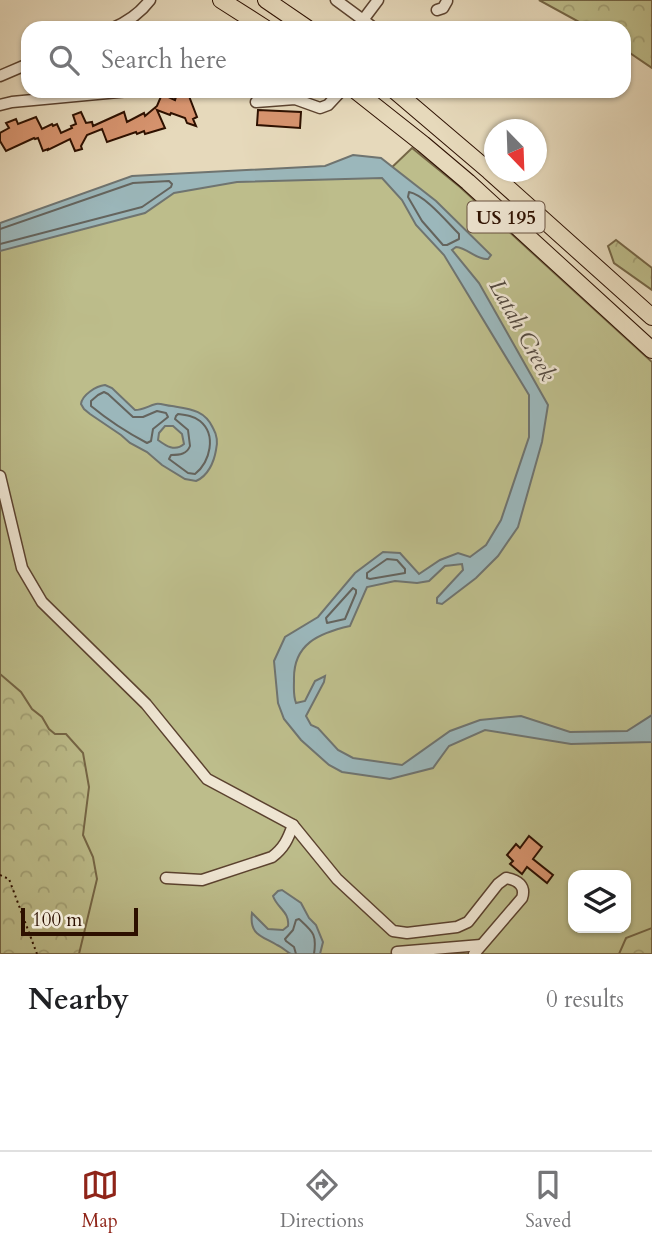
<!DOCTYPE html>
<style>
:root{--surface:#fff;--page:#f2f2f2;--text:#202124;--muted:#757577;--line:#e0e0e0;--accent:#8f2418}
body{margin:0;font-family:Cardo,serif;background:var(--page);color:var(--text)}
.controls{position:absolute;right:21px;bottom:21px;display:grid;overflow:hidden;border-radius:14px;box-shadow:0 2px 5px #0004}
.controls button{width:63px;height:63px;display:grid;place-items:center;padding:0;border:0;border-bottom:2px solid var(--line);background:var(--surface);color:var(--text);font:35px sans-serif}
.compass{position:absolute;left:484px;top:119px;width:63px;height:63px;border-radius:50%;background:var(--surface);box-shadow:0 2px 5px #0004;rotate:157deg}
.scale{position:absolute;left:21px;bottom:18px;width:117px;box-sizing:border-box;padding-left:7px;border:4px solid #2d1000;border-top:0;font-size:19px;line-height:24px;white-space:nowrap;color:#2d1000;-webkit-text-stroke:5px #efe6d3;paint-order:stroke}
.list{margin:0;padding:0;list-style:none}
h2{display:flex;justify-content:space-between;align-items:center;height:91px;margin:0;padding:0 28px;font-size:30px}
h2 small{font-size:23px;font-weight:400;color:var(--muted)}
.icon{flex:none;width:38px;height:38px;fill:none;stroke:currentColor;stroke-width:2;stroke-linecap:round;stroke-linejoin:round}
.map{position:relative;flex:none;width:652px;height:954px;overflow:hidden}
.search{position:absolute;background:var(--surface);box-shadow:0 2px 5px #0004;left:21px;right:21px;top:21px;height:77px;display:flex;align-items:center;gap:18px;box-sizing:border-box;padding:0 24px;border-radius:21px;color:var(--muted);font-size:26px}
.sheet{height:196px;background:var(--surface)}
nav{display:flex;justify-content:space-around;align-items:center;box-sizing:border-box;height:98px;border-top:2px solid var(--line);background:var(--surface);font-size:19px;color:var(--muted)}
nav a{display:grid;justify-items:center;gap:4px}
nav .on{color:var(--accent)}
.map>svg:first-child{display:block}
</style>
<div class="map">
<svg width="652" height="954" viewBox="0 0 652 954">
<defs>
<pattern id="forest-crowns" width="20" height="18" patternUnits="userSpaceOnUse" patternTransform="scale(1.75)"><rect width="20" height="18" fill="#bdbd8b"/><path d="M2 6a3 3 0 1 1 6 0M12 15a3 3 0 1 1 6 0" fill="none" stroke="#a3a176"/></pattern>
</defs>
<rect width="100%" height="100%" fill="#e6d9bb"/>
<filter id="stains"><feTurbulence type="fractalNoise" baseFrequency=".00286" numOctaves="4"/><feColorMatrix values="0 0 0 0 .2 0 0 0 0 .09 0 0 0 0 .02 0 0 0 .5 -.17"/></filter>
<radialGradient id="worn" r=".72"><stop offset=".6" stop-color="#630" stop-opacity="0"/><stop offset="1" stop-color="#630" stop-opacity=".3"/></radialGradient>
<!-- green -->
<path fill="#bdbd8b" stroke="#756646" stroke-width="2" fill-rule="evenodd" d="M412 148 460 187 652 362V954H0V235L174 185 387 172ZM573 875H626V928H573Z"/>
<!-- forest -->
<g fill="url(#forest-crowns)" stroke="#756646" stroke-width="2">
<path d="M539 0H652V68L624 49V28H590Z"/>
<path d="M616 240 652 268V290L614 263 608 246Z"/>
<path d="M0 674 21 692 32 709 42 717 49 729 55 734H66L83 753 89 787 83 835 93 857 97 879 79 954H0Z"/>
<path d="M652 928V954H619L626 938Z"/>
</g>
<!-- water -->
<g fill="#9bb7bb" stroke="#6f7470" stroke-width="2" fill-rule="evenodd">
<path d="M353 155 381 158 436 201 491 255 488 259C476 260 468 248 456 247L452 250 479 283 548 405 542 442 518 527 498 556 476 578 442 604 437 603V598L463 570 462 564 445 566 429 581 417 583 395 581 367 587 350 626C319 633 293 644 294 680 294 688 293 695 296 703L305 701 315 681 325 676 324 682 306 716 311 725 318 728 338 750 353 758 402 765 450 731 480 720 521 716 570 732 627 731 652 715V742L571 744 485 730 449 746 433 768 390 779 342 772 329 765 301 740 284 719 278 703 274 661 285 637 318 617 355 573 383 552 400 553 419 574 440 560 458 553 470 557 486 545 501 520 529 437V395L444 255 416 225 402 200 382 178 237 182 174 193 145 213 0 251V223L132 176 325 166Z"/>
<path d="M105 385 112 388 135 410C143 410 148 406 156 404 161 403 166 406 172 406 190 409 205 410 213 428 217 435 218 442 216 450 214 462 208 476 196 481L185 479 162 465 147 452 130 443 121 435 90 414 84 409 81 404C82 395 96 386 105 385ZM165 426H173L182 434 184 444C175 452 166 446 158 440L159 433Z"/>
<path d="M282 890 301 903 309 918 316 925 323 942 320 954C313 954 297 954 291 954 287 952 282 947 277 945 262 936 249 935 252 913L268 929 283 930 288 926C290 912 277 908 273 896L278 891Z"/>
</g>
<g fill="none" stroke-linecap="round" stroke-linejoin="round">
<!-- shore -->
<g stroke="#64645e" stroke-width="2">
<path d="M409 192C425 195 447 222 459 234V239L447 245H443L422 221 408 197Z"/>
<path d="M0 229 133 183 169 181 172 184 171 187 142 207 0 244"/>
<path d="M104 392 108 394 133 417H143L157 411 166 413 168 417 153 429 151 441 147 443C128 433 108 420 91 406V401L98 395Z"/>
<path d="M178 414C186 415 194 416 200 421 217 435 210 462 195 474L188 473 169 459 171 455C180 455 187 454 190 446L188 430 175 419 176 416Z"/>
<path d="M387 559 397 560 405 569V573L370 579 367 578V573Z"/>
<path d="M353 588 356 590V593L345 619 327 623 326 618Z"/>
<path d="M296 954 294 947 286 941 285 939 293 930 296 920 299 919C313 932 317 934 314 954"/>
</g>
</g>
<!-- building -->
<g fill="#d7946f" stroke="#2d1000" stroke-width="2">
<path d="M178 91H187L197 117 193 119 196 126 187 123 185 118 171 113 170 115 157 110 165 128 145 134 144 131 137 134 136 132 107 142 102 129 87 135 81 146 82 149 75 151 70 139 48 150V149L43 151 38 138 35 139 34 138 6 151 0 141V133L9 128 6 123 16 119 18 124 36 117 42 129 52 124 53 126 57 124 61 133 72 128 71 126 76 124 73 115 81 112 86 123 92 122 93 126 124 112 127 122 144 113 145 116 157 106 162 94 175 100Z"/>
<path d="M258 110 301 112 300 128 257 125Z"/>
<path d="M529 836 542 847 533 859 553 875 547 883 527 867 522 874 510 864 513 861 507 855 516 844 520 848Z"/>
</g>
<g fill="none" stroke-linecap="round" stroke-linejoin="round">
<!-- minor casing -->
<g stroke="#5b422f" stroke-width="13">
<g id="minor">
<path d="M336 0 374 28"/>
<path d="M437 10 443 8 447 1"/>
<path d="M363 20 378 0"/>
<path d="M113 28C127 22 141 12 150 0"/>
<path d="M0 76 28 64"/>
<path d="M256 102 295 99 320 108 328 105 341 91"/>
<path d="M0 105 12 102 129 91"/>
<path d="M0 476 22 568 42 602 146 704 207 779 293 825 337 879 393 931 407 933 457 927 468 922 498 884 506 878C518 880 526 886 522 898L474 954"/>
<path d="M166 878 202 880 272 857C284 848 288 839 293 825"/>
<path d="M397 952 481 945"/>
</g>
</g>
<!-- highway casing -->
<g stroke="#2d1000" stroke-width="18">
<g id="highway">
<path d="M221 0 265 28"/>
<path d="M266 0 307 28"/>
<path d="M356 91 423 144 468 182 652 350"/>
<path d="M395 91 489 171 652 317"/>
</g>
</g>
<!-- path -->
<path stroke="#2d1000" stroke-width="2" stroke-dasharray="2 3.5" stroke-linecap="butt" d="M0 875 9 879 37 954"/>
<!-- minor -->
<use href="#minor" stroke="#efe6d3" stroke-width="10"/>
<!-- highway -->
<use href="#highway" stroke="#e6d9bb" stroke-width="16"/>
</g>
<g text-anchor="middle" stroke-width="5" stroke-linejoin="round" paint-order="stroke">
<!-- shield labels -->
<rect fill="#efe6d3" stroke="#67503f" stroke-width="2" x="467.5" y="201.5" width="77" height="31" rx="5"/>
<g font-size="19" font-weight="bold" fill="#2d1000">
<text x="506" y="224">US 195</text>
</g>
<!-- water labels -->
<g font-size="23" font-style="italic" fill="#544a41" stroke="#efe6d3">
<text transform="translate(523 330) rotate(61)" y="8">Latah Creek</text>
</g>
</g>
<rect width="100%" height="100%" filter="url(#stains)"/>
<rect width="100%" height="100%" fill="url(#worn)"/>
</svg>
<div class="controls">
<button><svg class="icon" aria-label="layers" viewBox="0 0 24 24"><path d="M12 4l9 5-9 5-9-5zM3 14l9 5 9-5"/></svg></button>
</div>
<svg class="compass" viewBox="-18 -18 36 36"><path d="M0-13l5 13h-10z" fill="#e53935"/><path d="M0 13l5-13h-10z" fill="#757577"/></svg>
<div class="scale">100 m</div>
<div class="search"><svg class="icon" aria-label="search" viewBox="0 0 24 24"><circle cx="10" cy="10" r="6"/><path d="M15 15l6 6"/></svg>Search here</div>
</div>
<section class="sheet">
<h2>Nearby<small>0 results</small></h2>
<ul class="list">
</ul>
</section>
<nav>
<a class="on"><svg class="icon" aria-label="map" viewBox="0 0 24 24"><path d="M3 6l6-2 6 2 6-2v14l-6 2-6-2-6 2zM9 4v14M15 6v14"/></svg>Map</a>
<a><svg class="icon" aria-label="directions" viewBox="0 0 24 24"><path d="M12 3l9 9-9 9-9-9zM9 14v-3h6M13 9l2 2-2 2"/></svg>Directions</a>
<a><svg class="icon" aria-label="saved" viewBox="0 0 24 24"><path d="M7 4h10v16l-5-4-5 4z"/></svg>Saved</a>
</nav>
